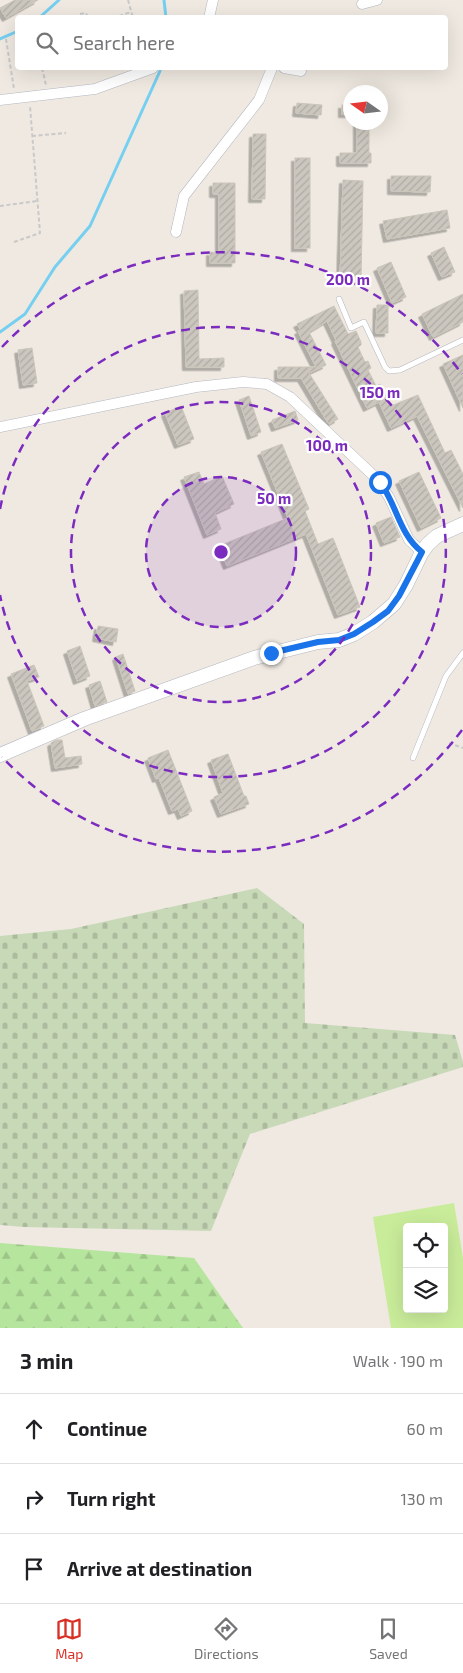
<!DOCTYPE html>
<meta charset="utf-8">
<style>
:root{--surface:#fff;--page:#f6f6f6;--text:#202124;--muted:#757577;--line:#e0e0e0;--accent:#d93025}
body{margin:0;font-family:"Exo 2",sans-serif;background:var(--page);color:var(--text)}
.controls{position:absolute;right:15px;bottom:15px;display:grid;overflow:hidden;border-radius:5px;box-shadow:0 5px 20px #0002}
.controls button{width:45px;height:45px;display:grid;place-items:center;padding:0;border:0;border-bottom:1px solid var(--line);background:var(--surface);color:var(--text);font:25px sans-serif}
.compass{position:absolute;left:343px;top:85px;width:45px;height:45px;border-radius:50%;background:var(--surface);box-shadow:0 5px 20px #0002;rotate:284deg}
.stop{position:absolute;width:15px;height:15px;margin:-11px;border:4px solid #1a73e8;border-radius:50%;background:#fff}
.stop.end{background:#1a73e8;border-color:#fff;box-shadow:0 1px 5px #0008}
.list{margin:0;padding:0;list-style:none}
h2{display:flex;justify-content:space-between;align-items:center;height:65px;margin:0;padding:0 20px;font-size:21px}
h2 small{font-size:16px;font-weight:400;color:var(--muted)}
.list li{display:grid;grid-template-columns:32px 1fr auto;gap:15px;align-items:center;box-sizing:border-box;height:70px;padding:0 20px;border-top:1px solid var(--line)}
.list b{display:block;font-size:19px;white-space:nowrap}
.list em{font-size:16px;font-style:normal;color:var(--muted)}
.icon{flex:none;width:28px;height:28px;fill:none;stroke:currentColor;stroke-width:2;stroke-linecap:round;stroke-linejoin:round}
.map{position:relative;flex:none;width:463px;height:1328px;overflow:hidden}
.search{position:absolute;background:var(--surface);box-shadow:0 5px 20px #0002;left:15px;right:15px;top:15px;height:55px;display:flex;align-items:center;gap:12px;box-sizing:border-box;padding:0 18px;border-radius:5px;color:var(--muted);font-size:19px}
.sheet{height:275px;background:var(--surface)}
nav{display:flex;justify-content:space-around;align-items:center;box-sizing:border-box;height:70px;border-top:1px solid var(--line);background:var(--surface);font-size:14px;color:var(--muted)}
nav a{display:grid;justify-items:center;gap:2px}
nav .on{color:var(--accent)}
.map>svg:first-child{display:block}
</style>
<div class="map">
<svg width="463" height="1328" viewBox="0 0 463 1328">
<defs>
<pattern id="forest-firs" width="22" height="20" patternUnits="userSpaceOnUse" patternTransform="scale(1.25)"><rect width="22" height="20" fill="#b6e59e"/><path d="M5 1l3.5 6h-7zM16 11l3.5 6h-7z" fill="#9dc588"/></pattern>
<pattern id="cemetery-stones" width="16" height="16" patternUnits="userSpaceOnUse" patternTransform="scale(1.25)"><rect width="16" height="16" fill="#c8d9b8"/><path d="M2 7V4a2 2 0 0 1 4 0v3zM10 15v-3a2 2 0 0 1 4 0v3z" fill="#acbb9e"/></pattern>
<pattern id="building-hatch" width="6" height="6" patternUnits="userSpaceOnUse" patternTransform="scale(1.25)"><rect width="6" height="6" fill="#cbc7bf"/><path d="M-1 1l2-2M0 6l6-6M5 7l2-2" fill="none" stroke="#afaba4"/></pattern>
<filter id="shadow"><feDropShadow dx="-3.5" dy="3.5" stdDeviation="0" flood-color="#0004"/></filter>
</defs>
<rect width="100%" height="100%" fill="#efe9e1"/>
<!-- forest -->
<path fill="url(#forest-firs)" d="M0 1243 194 1258 243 1328H0Z"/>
<!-- cemetery -->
<path fill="url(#cemetery-stones)" d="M257 888 304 924 305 1023 455 1035 463 1062V1067L250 1134 211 1231 24 1227 0 1225V936L71 929Z"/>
<!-- pitch -->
<path fill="#c9ec9a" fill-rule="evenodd" d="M454 1203 463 1258V1328H391L373 1217ZM407 1227H444V1309H407Z"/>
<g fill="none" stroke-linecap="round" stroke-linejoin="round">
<!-- stream -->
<g stroke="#75cff0" stroke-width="3">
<path d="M164 0 166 18"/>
<path d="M39 18 59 0"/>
<path d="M0 39 18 31"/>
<path d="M0 332 25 314 55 267 90 226 160 71"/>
</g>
</g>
<!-- building -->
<g fill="url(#building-hatch)" stroke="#cbc5ba" filter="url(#shadow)">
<path d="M15 0H38L6 18 0 8Z"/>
<path d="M297 103 322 105 321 115 296 113Z"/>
<rect x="342" y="105" width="8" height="9"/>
<path d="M357 122H369V153H371V163H340V153H357Z"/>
<path d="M253 134H266L265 199H252Z"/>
<rect x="295" y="158" width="15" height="90"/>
<path d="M391 176H431L430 192 391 191Z"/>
<path d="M343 180 363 181 361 281H340Z"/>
<path d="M213 183H235V263H210V252L219 253V194H213Z"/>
<path d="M447 210 450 228 387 239 383 221Z"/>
<path d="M444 247 455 272 442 277 431 253Z"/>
<path d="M391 262 406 297 392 303 377 268Z"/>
<path d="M198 290 199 359 224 358V367H186L184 291Z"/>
<path d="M463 294V322L433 337 422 314Z"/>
<path d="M377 305H388V333H376Z"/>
<path d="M334 306 348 334 356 331 361 342V345L358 347 365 362 368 361 371 368 368 370 376 386 380 384 391 406 418 395 445 453 451 450 463 474V508L417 416 391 428 379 402 367 408 335 341 336 340 327 321 309 332 326 365 309 373 338 419 329 424 328 423 301 378H278V367H316L298 331 301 330 297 324Z"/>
<path d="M32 348 37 383 23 385 18 350Z"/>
<path d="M463 355V408L443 364Z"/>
<path d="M249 396 261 432 251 436 239 400Z"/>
<path d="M181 406 194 439 178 445 165 413Z"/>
<path d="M295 411 298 420 275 428 272 420Z"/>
<path d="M282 444 309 509 305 511 318 544 333 538 360 607 338 615 306 534 227 566 219 546 288 518 261 452Z"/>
<path d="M199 472 204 484 222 476 234 504 215 513 221 529 207 535 184 477Z"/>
<path d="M419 472 441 518 421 528 399 481Z"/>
<path d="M391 517 400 537 384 543 376 523Z"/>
<path d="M98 626 118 629 116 642 96 638Z"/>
<path d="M80 646 90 676 77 681 67 651Z"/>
<path d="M123 654 135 691 128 694 116 657Z"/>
<path d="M34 665 39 677 27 681 44 726 32 731 11 674Z"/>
<path d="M100 681 107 702 95 706 89 685Z"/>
<path d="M56 740H62L65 758 81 756 82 764 55 768 51 743Z"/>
<path d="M168 750 192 811 181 816 178 809 172 811 159 778 156 779 148 758Z"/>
<path d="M228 754 244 796H246L249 804 221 814 214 797 223 793 211 760Z"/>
</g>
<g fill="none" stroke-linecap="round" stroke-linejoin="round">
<!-- lane casing -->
<g stroke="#b4b7c1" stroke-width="6">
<g id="lane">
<path d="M339 299 351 328 364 322 385 367 389 371 400 370 463 340"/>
<path d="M413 758 446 676 463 653"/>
</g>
</g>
<!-- street casing -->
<g stroke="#b4b7c1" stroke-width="11">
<g id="street">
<path d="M362 4 377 0"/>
<path d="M209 18 213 0"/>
<path d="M284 68 301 71"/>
<path d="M0 100 95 89 153 68"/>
<path d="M176 232 184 196 259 100 272 68"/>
<path d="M0 427 196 387 243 382 267 384 290 397 375 477 389 497 409 540 422 552"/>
</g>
</g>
<!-- secondary casing -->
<g stroke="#b4b7c1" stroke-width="15">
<path id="secondary" d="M0 755 84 719 254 658 318 642 339 640 354 634 373 622 394 604 406 585 422 552 428 544 437 536 463 524"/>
</g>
<!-- path -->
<g stroke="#c9c9c9" stroke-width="2" stroke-dasharray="4 2.5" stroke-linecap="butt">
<path d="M128 0 133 18"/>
<path d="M80 14 86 13 88 18"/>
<path d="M113 18 131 12"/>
<path d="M6 39 14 89"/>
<path d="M42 68 46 85"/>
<path d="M32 136 66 133"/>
<path d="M0 206 37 201"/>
<path d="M14 242 40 233 30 106"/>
<path d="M449 743 463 748"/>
</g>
<!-- lane -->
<use href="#lane" stroke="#fff" stroke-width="5"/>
<!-- street -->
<use href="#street" stroke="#fff" stroke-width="10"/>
<!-- secondary -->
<use href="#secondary" stroke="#fff" stroke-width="14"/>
</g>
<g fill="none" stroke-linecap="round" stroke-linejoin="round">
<!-- route -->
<path stroke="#1a73e8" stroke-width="6" d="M271 653 318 642 339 640 354 634 373 622 388 611 399 596 422 552C399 534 397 505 380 482"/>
</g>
<!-- distance rings -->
<circle cx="221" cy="552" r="75" fill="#7b2cbf" fill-opacity=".12"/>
<g fill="none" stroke="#7b2cbf" stroke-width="2.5" stroke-dasharray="9 6">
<circle cx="221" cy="552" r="75"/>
<circle cx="221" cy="552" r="150"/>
<path d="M0 509A225 225 0 1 1 0 595"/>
<path d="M462 730A300 300 0 0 1 2 757M2 347A300 300 0 0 1 462 374"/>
</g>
<circle cx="221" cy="552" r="8" fill="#7b2cbf" stroke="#fff" stroke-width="2.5"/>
<g font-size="15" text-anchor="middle" font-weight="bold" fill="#7b2cbf" stroke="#fff" stroke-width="4.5" stroke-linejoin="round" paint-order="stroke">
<text x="348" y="285">200 m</text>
<text x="380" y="398">150 m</text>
<text x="327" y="451">100 m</text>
<text x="274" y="504">50 m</text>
</g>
</svg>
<div class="controls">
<button><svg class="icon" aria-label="locate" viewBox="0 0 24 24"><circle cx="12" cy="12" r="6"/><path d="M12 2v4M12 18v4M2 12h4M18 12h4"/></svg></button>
<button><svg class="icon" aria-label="layers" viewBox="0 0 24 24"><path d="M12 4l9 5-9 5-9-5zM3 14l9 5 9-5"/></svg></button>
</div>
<svg class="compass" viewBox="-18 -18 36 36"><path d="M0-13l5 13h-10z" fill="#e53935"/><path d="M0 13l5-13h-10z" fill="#757577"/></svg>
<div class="stop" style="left:380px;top:482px"></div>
<div class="stop end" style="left:271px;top:653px"></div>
<div class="search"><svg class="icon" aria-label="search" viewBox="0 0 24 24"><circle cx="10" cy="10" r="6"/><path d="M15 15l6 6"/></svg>Search here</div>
</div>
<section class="sheet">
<h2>3 min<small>Walk · 190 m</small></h2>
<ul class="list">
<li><svg class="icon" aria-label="ahead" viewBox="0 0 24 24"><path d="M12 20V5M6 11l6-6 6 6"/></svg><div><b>Continue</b></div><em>60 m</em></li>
<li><svg class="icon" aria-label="right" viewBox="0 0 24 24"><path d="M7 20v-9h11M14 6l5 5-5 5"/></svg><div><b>Turn right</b></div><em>130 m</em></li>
<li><svg class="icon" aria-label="arrive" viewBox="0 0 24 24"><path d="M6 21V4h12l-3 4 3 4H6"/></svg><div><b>Arrive at destination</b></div></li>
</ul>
</section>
<nav>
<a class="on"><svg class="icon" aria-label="map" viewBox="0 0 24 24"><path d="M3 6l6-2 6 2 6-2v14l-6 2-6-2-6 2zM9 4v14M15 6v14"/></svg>Map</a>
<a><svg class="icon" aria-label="directions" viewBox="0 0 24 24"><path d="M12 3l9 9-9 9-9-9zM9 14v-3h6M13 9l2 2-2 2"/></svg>Directions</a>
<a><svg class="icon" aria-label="saved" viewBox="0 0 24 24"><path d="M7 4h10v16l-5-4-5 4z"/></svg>Saved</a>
</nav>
